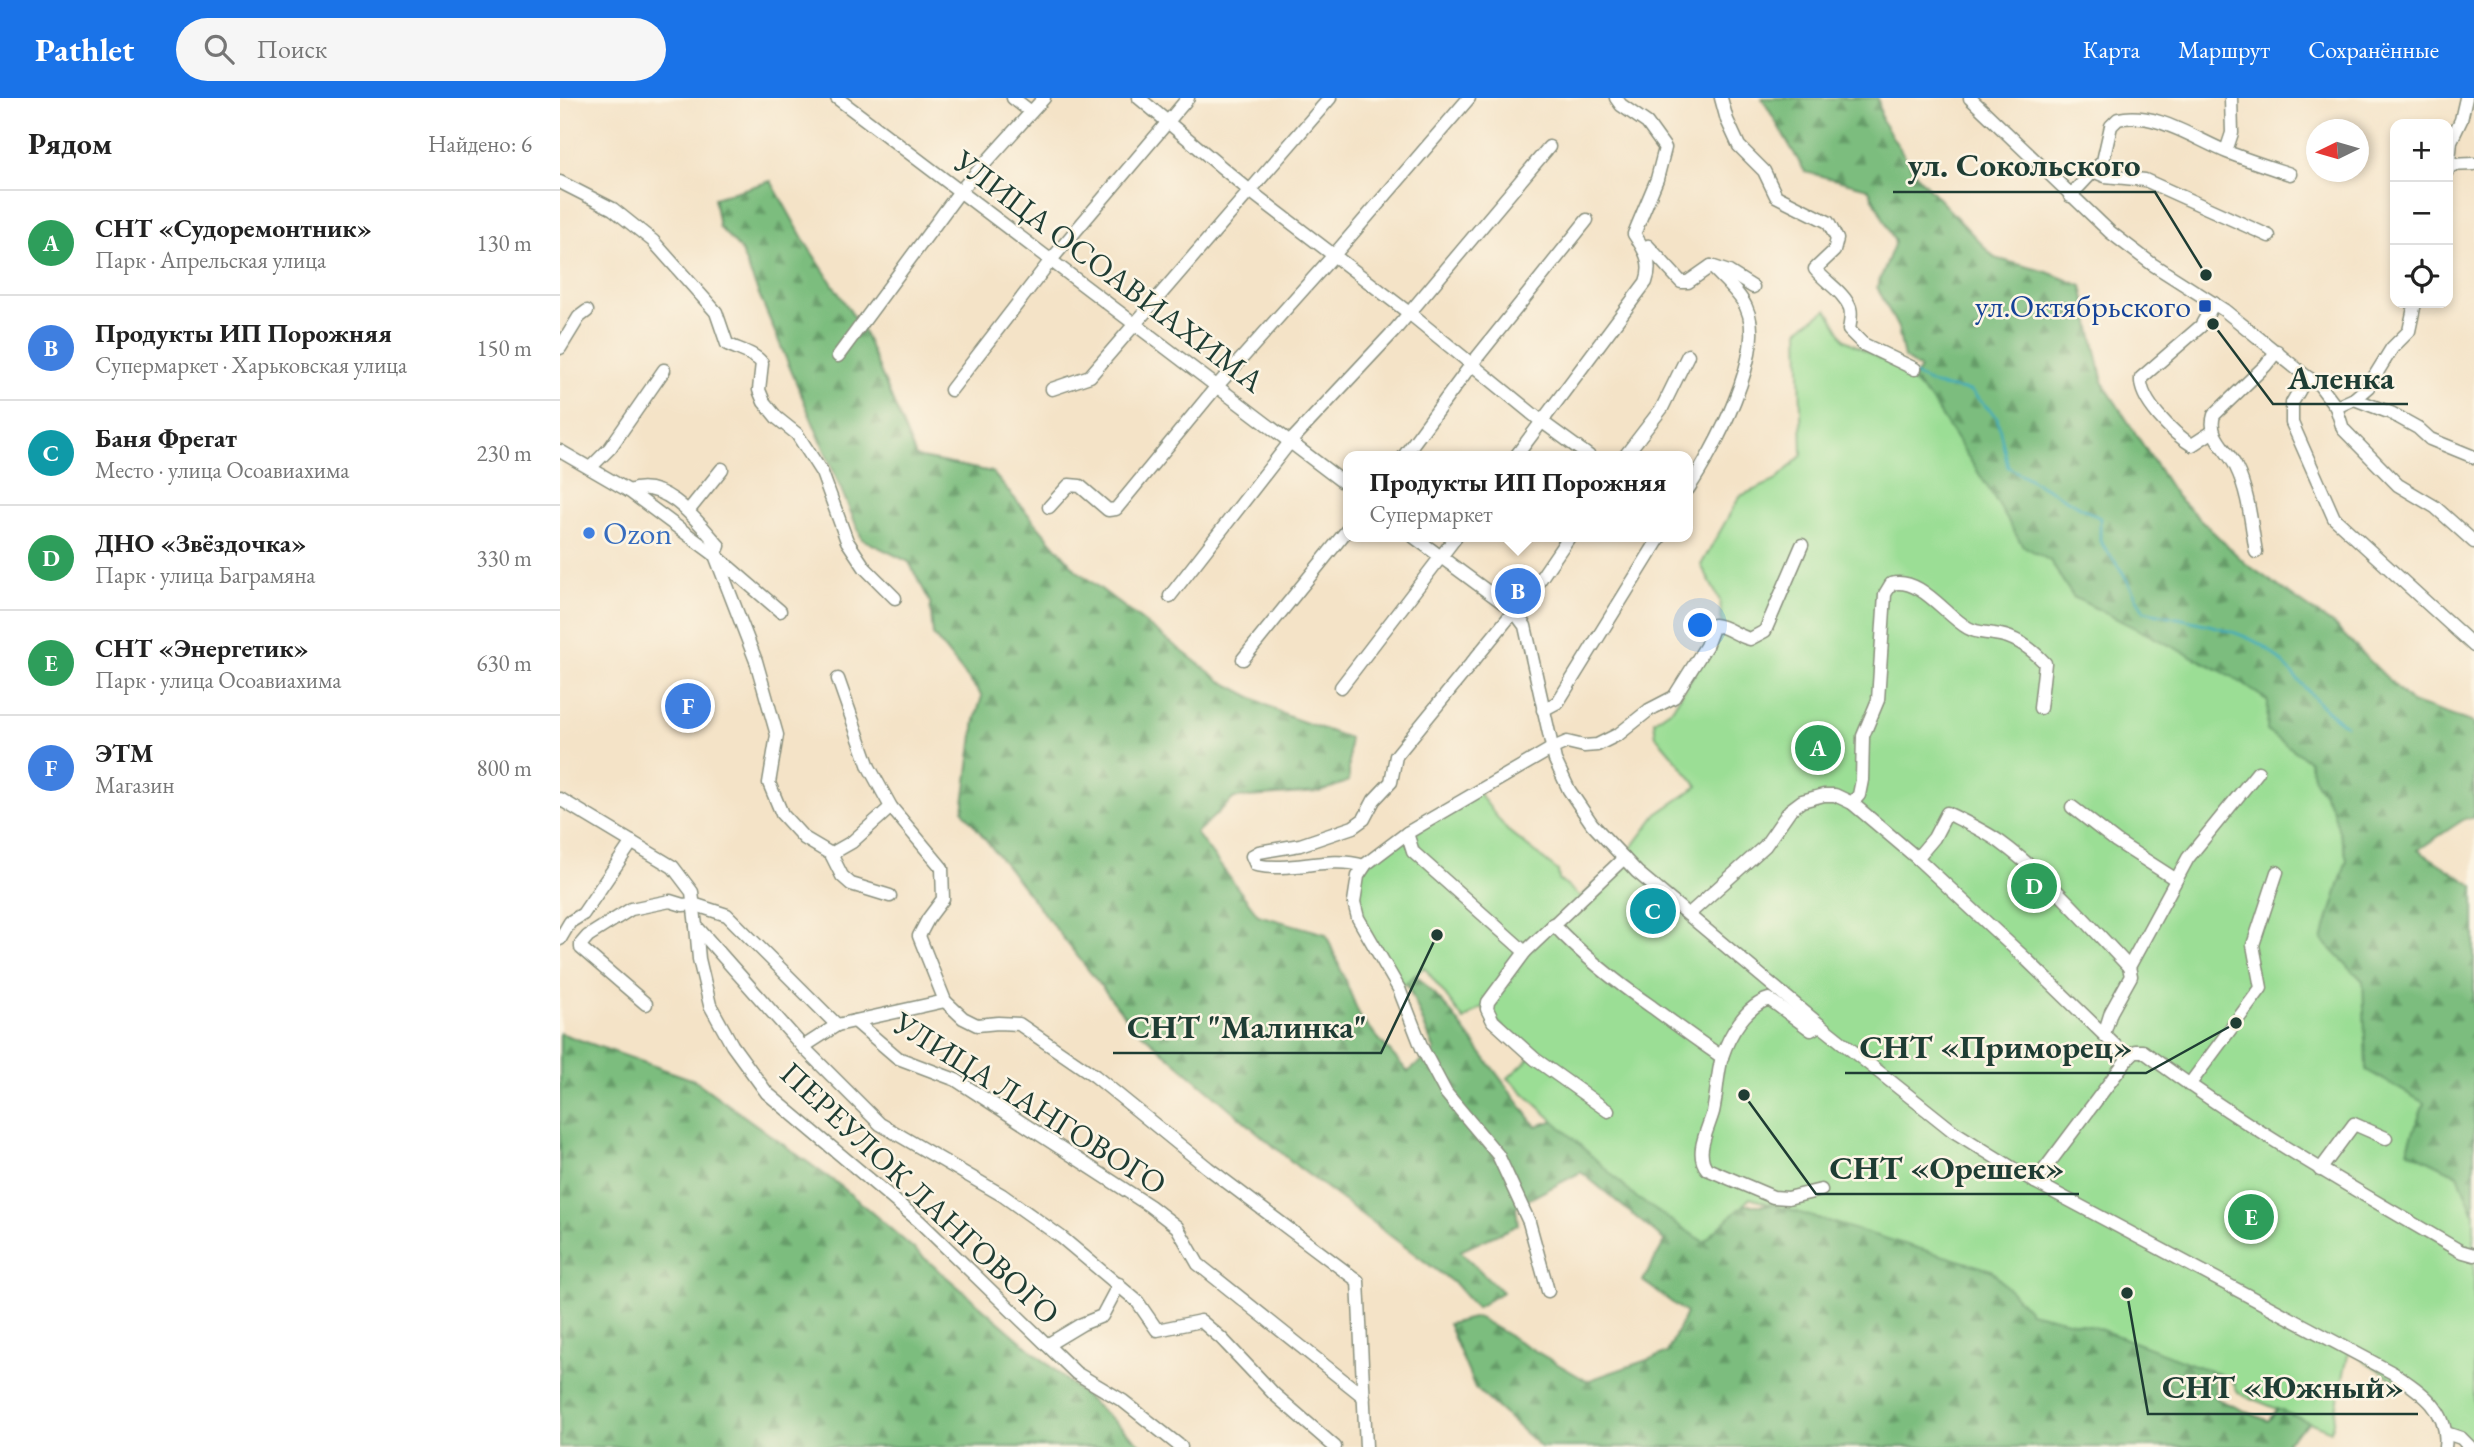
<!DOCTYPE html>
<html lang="ru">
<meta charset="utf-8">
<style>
:root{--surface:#fff;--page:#f6f6f6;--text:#222;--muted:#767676;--line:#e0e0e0;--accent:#1a73e8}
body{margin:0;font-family:"EB Garamond",serif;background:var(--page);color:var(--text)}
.controls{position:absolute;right:21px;top:21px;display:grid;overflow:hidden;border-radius:14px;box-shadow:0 4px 10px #0003}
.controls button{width:63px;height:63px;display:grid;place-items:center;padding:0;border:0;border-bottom:2px solid var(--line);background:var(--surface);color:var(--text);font:35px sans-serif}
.compass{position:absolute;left:1746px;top:21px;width:63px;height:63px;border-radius:50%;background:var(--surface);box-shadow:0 4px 10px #0003;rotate:265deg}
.you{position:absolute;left:1141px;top:528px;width:24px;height:24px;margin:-18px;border:5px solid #fff;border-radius:50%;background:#1a73e8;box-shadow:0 0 0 10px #1a73e833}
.badge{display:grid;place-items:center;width:46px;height:46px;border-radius:50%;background:var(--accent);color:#fff;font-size:23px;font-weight:700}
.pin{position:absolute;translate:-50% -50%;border:4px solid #fff;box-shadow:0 2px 7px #0006}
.popup{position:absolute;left:783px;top:353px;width:350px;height:91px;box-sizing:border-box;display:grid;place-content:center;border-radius:14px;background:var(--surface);filter:drop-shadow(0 2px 5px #0005);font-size:23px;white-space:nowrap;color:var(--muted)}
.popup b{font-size:26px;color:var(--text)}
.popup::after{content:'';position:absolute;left:50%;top:100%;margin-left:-14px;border:14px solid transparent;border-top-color:var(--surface)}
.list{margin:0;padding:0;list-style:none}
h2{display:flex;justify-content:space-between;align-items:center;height:91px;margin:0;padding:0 28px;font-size:30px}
h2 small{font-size:23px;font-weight:400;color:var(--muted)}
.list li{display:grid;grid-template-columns:46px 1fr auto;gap:21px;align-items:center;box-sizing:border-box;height:105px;padding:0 28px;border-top:2px solid var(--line)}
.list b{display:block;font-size:26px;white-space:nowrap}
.list p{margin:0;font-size:23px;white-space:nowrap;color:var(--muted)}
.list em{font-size:23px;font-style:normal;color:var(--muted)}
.icon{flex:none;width:38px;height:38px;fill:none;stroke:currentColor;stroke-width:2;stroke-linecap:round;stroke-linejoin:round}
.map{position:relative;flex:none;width:1914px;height:1349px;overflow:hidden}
header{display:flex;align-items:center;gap:42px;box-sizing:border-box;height:98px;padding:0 35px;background:var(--accent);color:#fff}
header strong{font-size:33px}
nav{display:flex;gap:38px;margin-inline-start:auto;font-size:24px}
.search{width:490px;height:63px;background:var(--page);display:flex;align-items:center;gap:18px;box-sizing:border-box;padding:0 24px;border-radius:38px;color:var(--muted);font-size:26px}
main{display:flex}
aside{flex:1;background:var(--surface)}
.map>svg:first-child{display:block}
</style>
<header>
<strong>Pathlet</strong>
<div class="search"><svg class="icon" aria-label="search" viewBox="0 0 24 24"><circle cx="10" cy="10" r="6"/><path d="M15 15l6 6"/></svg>Поиск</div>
<nav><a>Карта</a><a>Маршрут</a><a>Сохранённые</a></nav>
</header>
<main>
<aside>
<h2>Рядом<small>Найдено: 6</small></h2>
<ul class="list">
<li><span class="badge" style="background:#2e9e5b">A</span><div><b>СНТ «Судоремонтник»</b><p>Парк · Апрельская улица</p></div><em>130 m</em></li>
<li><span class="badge" style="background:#3f7fe0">B</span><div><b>Продукты ИП Порожняя</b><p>Супермаркет · Харьковская улица</p></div><em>150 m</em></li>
<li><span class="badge" style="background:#0f9aa8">C</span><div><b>Баня Фрегат</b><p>Место · улица Осоавиахима</p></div><em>230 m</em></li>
<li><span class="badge" style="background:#2e9e5b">D</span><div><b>ДНО «Звёздочка»</b><p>Парк · улица Баграмяна</p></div><em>330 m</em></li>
<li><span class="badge" style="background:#2e9e5b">E</span><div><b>СНТ «Энергетик»</b><p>Парк · улица Осоавиахима</p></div><em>630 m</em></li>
<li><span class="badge" style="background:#3f7fe0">F</span><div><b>ЭТМ</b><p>Магазин</p></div><em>800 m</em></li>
</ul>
</aside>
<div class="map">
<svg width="1914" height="1349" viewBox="0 0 1914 1349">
<defs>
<pattern id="forest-firs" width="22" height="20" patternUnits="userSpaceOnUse" patternTransform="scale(1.75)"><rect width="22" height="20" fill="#7cbd7e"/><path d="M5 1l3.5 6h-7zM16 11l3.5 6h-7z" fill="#659b68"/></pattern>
</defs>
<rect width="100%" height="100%" fill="#fcf5e5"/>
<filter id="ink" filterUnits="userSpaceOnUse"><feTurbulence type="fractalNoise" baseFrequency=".0143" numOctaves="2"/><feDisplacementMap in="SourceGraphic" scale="14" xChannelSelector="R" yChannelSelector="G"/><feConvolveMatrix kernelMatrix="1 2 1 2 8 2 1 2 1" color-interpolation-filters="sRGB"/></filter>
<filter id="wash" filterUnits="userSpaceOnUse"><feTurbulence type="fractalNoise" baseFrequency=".00686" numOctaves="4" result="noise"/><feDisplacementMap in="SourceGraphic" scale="28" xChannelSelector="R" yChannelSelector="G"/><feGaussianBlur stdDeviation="1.57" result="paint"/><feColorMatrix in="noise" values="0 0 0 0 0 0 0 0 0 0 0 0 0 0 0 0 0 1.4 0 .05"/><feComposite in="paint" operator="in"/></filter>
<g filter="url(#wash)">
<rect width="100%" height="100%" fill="#f4e3c7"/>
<!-- forest -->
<g fill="url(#forest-firs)" stroke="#4e7d59" stroke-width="2">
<path d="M1202 0H1318L1322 23 1358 79 1435 160 1487 174 1522 188 1543 285 1616 398 1685 465 1775 528 1851 604 1914 625V720H1906L1858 752 1914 788V1116L1898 1077 1847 1052 1864 1005 1806 972 1803 883 1762 842 1787 761 1772 710 1754 681 1749 663 1707 633 1708 603 1671 578 1513 499 1490 463 1462 448 1432 396 1371 302 1352 282 1360 271 1344 260 1338 230 1317 189 1335 144 1308 90 1245 74Z"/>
<path d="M211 83 245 144 304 234 356 359 432 374 516 472 661 583 727 618 789 640V683L760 694 674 700 636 735 698 817 766 836 801 921 848 974 875 953 834 854 889 912 976 1028 1003 1020 1114 1078 1185 1107H1256L1372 1136 1651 1266 1657 1301 1708 1323 1739 1286 1768 1308 1727 1343 1730 1349H981L915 1290 888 1226 917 1219 1027 1283 1107 1255 1126 1215 1083 1183 1105 1143 1021 1074 956 1108 958 1127 900 1153 942 1194 916 1210 895 1186 738 1069 571 926 403 713 415 622 422 598 373 537 370 504 349 464 302 441 180 151 159 129 154 100Z"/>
<path d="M0 935 134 982 282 1089 584 1349H0Z"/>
</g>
<!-- garden -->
<path fill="#9bde95" stroke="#5d8e64" stroke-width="2" d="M1267 211 1285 242 1341 271 1371 302 1432 396 1462 447 1490 463 1513 499 1671 578 1708 603 1707 633 1749 663 1754 681 1772 710 1787 761 1762 842 1803 883 1806 972 1864 1005 1847 1052 1898 1077 1914 1116V1349L1886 1335 1877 1309 1789 1253 1771 1333 1678 1295 1672 1281 1534 1229 1470 1214 1431 1172 1190 1100 1144 1144 1077 1100 948 980 972 958 922 909 904 922 864 869 839 891 798 820V778L806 766 918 694 947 732 998 773 999 782 1021 799 1064 760 1097 716 1138 688 1096 638 1094 623 1113 610 1162 528 1160 503 1141 467 1180 398 1215 383 1242 357 1239 231Z"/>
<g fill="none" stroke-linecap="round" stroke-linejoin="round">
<!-- stream -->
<path stroke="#3eacbc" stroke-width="2.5" d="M1353 276 1375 287 1410 293 1437 319 1448 369 1540 420V443L1563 475 1584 513C1620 521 1685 530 1712 555 1738 578 1756 608 1786 627"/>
</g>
</g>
<g filter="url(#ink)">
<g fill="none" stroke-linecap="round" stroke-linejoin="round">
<!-- minor casing -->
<g stroke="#8a907e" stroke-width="15">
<g id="minor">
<path d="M277 0 788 388"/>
<path d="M453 0 471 14"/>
<path d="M579 0 690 93 849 215 981 323 1029 358"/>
<path d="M1161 0 1167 22 1179 48 1204 73 1216 98 1268 124 1277 141 1274 153 1255 171C1265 184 1284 194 1290 210 1292 216 1290 226 1289 232L1303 246 1355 271"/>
<path d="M1410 0 1550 134 1592 166 1664 212 1747 279 1758 285 1776 309 1783 331 1838 387 1875 409 1914 444"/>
<path d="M1666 53 1672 35 1671 0"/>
<path d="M1889 67 1914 66"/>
<path d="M1533 73 1545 78 1585 82 1709 138"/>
<path d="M1888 73 1891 43 1901 22 1906 0"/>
<path d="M0 84 53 111 93 143 156 214 167 246C179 252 194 255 202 265L199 292 204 304 217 320 237 336 262 375 287 443 305 470 335 500"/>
<path d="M1510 98 1543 63 1551 28 1558 21C1596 13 1633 40 1667 54 1687 62 1709 69 1730 76"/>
<path d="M1084 150 1088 148 1121 184H1128L1151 168 1169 174 1193 189"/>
<path d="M0 250 19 219 27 213"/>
<path d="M278 258 400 93 484 0"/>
<path d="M1747 279 1732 305V325L1774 420 1914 548"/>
<path d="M492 291 530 278 770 0"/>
<path d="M391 292 491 162 628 0"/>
<path d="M1794 301 1831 315 1858 330 1870 341 1914 359"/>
<path d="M1776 309 1794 301 1808 289 1832 250 1849 233 1855 205"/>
<path d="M1652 334 1632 347C1614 336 1579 303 1581 280L1641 228 1654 205"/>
<path d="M0 353 69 393 155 457 196 563 217 637 209 685 222 716 244 740 271 756 282 778 291 786 330 798"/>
<path d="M844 358 911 267 1027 122"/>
<path d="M956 358 1086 184C1093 165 1085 152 1074 136L1097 81 1105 50 1087 25 1061 7 1056 0"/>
<path d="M1065 358 1102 310 1128 257"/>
<path d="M31 369 50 350 104 272"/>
<path d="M1128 391C1153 354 1208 253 1186 209 1179 194 1162 180 1151 168"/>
<path d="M69 393C105 379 138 424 159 448L155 457 220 513"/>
<path d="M489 409 509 387 520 388 548 412 556 411 657 288 774 157 909 0"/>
<path d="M129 412 162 371"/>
<path d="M854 439 954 513 965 528 995 662 1009 692 1032 726 1077 774 1260 927 1393 1033 1475 1084 1833 1275C1860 1293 1890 1312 1885 1349"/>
<path d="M1696 454C1691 426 1689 395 1676 369 1668 351 1647 339 1654 317L1705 268 1717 253"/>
<path d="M610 498 730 344 835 232 989 49"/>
<path d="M683 561 788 431"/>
<path d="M278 581 309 669 331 709 382 770 383 801 368 821 359 838 385 903 403 920 417 927 438 925 459 926 535 978 648 1070 798 1183 806 1349"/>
<path d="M781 589 896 439"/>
<path d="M983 612 998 604 1100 439"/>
<path d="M0 701 113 769 132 794 136 828 243 949 320 1026 442 1097 501 1139 577 1203 597 1232 641 1223 662 1241 714 1296 775 1349"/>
<path d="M1292 705 1299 697 1302 682 1303 638 1318 602 1325 496 1331 486C1360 478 1385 517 1408 530 1417 535 1424 534 1434 536 1454 538 1472 551 1485 565L1480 610"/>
<path d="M1512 709 1556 743 1615 781"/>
<path d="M847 735 853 754 965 854"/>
<path d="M271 756 292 744 331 709"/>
<path d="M1357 760 1374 740 1387 715C1405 724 1423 732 1440 744 1488 779 1528 826 1569 869"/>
<path d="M804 768C768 757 732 775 696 767L692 758 699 754 740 747 793 729 804 721 814 702 831 684 836 658 954 513 966 502 1009 439"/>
<path d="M1129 816 1205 748 1230 712 1242 703 1264 697H1275L1292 705 1357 760 1467 862 1568 960"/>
<path d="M993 826C1023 858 1056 884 1092 909 1115 926 1138 943 1162 959"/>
<path d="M136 828 139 861 150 907 172 947 207 995 359 1123 516 1275 563 1303 621 1349"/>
<path d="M0 841 10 824 23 816 72 744"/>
<path d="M86 906 21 850V846L28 838 71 811 110 803 123 807 133 806 167 817 277 927"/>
<path d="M295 923 338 960 396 982 590 1108 617 1129 638 1166 804 1299"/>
<path d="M1260 927 1251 932 1209 901C1186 908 1169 937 1162 959 1157 977 1157 996 1153 1014 1148 1032 1134 1055 1147 1071L1213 1099 1228 1100 1261 1092"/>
<path d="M1544 936 1551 914 1571 878 1569 869 1628 760 1698 674"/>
<path d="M243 949 277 927 385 903"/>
<path d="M1629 987 1701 890 1693 847 1717 774"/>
<path d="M1048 1013 975 961 933 923 927 911 928 904 965 854 1064 760"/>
<path d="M1760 1072 1794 1026 1826 1040"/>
<path d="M1475 1084 1568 960 1575 953H1583C1683 1028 1792 1090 1900 1153L1914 1157"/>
<path d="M988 1193 969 1124 938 1057 886 995 862 950 839 891 798 820 794 804 798 778 806 766 847 735 991 651 1007 644 1024 648 1037 647 1059 636 1089 612 1114 599 1146 548 1154 527C1167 528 1177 538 1190 541L1205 533 1242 447"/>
<path d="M487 1247 522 1226 542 1218 559 1186"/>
<path d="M1886 1335 1901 1340 1910 1349"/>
</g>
</g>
<!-- minor -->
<use href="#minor" stroke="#fff" stroke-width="12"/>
</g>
</g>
<!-- markers -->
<rect fill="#1a4fb4" stroke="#fcf5e5" stroke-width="2.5" x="1638" y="201" width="14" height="14" rx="3.5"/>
<circle fill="#3f7fe0" stroke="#fcf5e5" stroke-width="2.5" cx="29" cy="435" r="7"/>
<g text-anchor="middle" stroke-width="5" stroke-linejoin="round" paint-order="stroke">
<!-- street labels -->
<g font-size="32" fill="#1f3d34" stroke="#fcf5e5">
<text transform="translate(549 173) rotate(37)" y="11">УЛИЦА ОСОАВИАХИМА</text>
<text transform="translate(470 1005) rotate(32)" y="11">УЛИЦА ЛАНГОВОГО</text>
<text transform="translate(360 1095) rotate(43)" y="11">ПЕРЕУЛОК ЛАНГОВОГО</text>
</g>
<!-- transit labels -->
<g font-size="32" fill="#164399" stroke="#fcf5e5" text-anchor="end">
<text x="1631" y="219">ул.Октябрьского</text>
</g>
<!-- shop labels -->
<g font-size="32" fill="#366cbe" stroke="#fcf5e5" text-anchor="start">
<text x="43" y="446">Ozon</text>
</g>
</g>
<!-- callouts -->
<path fill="none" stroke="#1f3d34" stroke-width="2.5" d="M1646 177L1595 94H1333M1653 226L1713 306H1848M877 837L821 955H553M1676 925L1586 975H1285M1184 997L1256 1096H1519M1567 1195L1588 1316H1858"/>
<g fill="#1f3d34" stroke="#fcf5e5" stroke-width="2.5">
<circle cx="1646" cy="177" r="7"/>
<circle cx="1653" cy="226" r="7"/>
<circle cx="877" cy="837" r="7"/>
<circle cx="1676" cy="925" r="7"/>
<circle cx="1184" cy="997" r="7"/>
<circle cx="1567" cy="1195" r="7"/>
</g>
<g font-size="33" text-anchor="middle" font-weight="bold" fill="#1f3d34" stroke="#fcf5e5" stroke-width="5" stroke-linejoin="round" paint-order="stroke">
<text x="1464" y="78">ул. Сокольского</text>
<text x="1781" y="291">Аленка</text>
<text x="687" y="940">СНТ "Малинка"</text>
<text x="1436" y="960">СНТ «Приморец»</text>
<text x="1387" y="1081">СНТ «Орешек»</text>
<text x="1723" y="1300">СНТ «Южный»</text>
</g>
</svg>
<div class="controls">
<button>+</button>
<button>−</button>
<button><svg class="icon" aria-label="locate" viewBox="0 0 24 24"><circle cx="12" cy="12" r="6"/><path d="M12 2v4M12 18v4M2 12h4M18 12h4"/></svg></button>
</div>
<svg class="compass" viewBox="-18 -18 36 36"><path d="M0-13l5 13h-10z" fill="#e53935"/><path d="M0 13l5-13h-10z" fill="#767676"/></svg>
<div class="you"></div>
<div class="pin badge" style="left:1258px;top:650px;background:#2e9e5b">A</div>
<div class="pin badge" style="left:958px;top:493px;background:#3f7fe0">B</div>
<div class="popup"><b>Продукты ИП Порожняя</b>Супермаркет</div>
<div class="pin badge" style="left:1093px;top:813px;background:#0f9aa8">C</div>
<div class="pin badge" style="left:1474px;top:788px;background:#2e9e5b">D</div>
<div class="pin badge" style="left:1691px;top:1119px;background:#2e9e5b">E</div>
<div class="pin badge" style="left:128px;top:608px;background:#3f7fe0">F</div>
</div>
</main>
